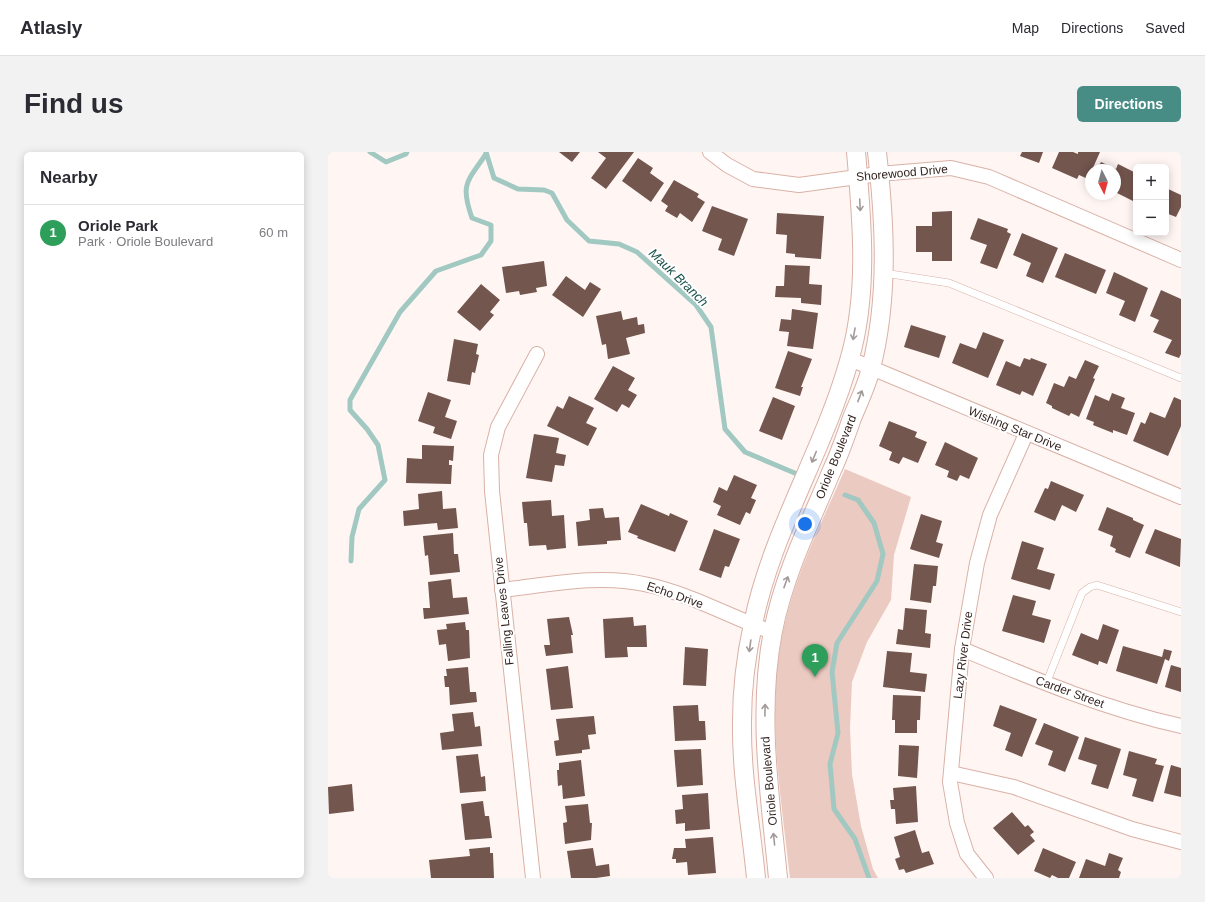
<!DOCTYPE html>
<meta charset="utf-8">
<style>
:root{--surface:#fff;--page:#f2f2f3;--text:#2b2b33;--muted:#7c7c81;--line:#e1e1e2;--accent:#488d85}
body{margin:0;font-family:Helvetica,sans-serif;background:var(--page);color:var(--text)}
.controls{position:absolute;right:12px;top:12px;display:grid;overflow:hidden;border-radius:6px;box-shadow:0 2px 10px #0003}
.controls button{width:36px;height:36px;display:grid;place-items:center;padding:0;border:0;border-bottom:1px solid var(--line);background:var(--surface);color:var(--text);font:20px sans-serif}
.compass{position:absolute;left:757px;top:12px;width:36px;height:36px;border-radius:50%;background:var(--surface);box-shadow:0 2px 10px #0003;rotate:174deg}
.you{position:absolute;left:477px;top:372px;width:14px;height:14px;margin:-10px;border:3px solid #fff;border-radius:50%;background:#1a73e8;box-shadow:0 0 0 6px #1a73e833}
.badge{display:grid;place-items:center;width:26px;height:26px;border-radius:50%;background:var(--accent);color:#fff;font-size:13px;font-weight:700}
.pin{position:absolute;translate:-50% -33px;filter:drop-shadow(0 1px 2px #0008)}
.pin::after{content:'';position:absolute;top:21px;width:14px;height:12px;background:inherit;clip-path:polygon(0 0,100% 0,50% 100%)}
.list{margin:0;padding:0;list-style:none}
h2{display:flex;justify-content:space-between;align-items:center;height:52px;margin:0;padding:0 16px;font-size:17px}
h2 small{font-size:13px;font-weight:400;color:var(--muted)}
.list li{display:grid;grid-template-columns:26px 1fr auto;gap:12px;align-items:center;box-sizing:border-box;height:56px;padding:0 16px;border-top:1px solid var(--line)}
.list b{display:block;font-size:15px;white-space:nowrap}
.list p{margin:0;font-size:13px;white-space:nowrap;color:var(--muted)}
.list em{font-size:13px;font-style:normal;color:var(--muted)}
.map{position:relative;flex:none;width:853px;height:726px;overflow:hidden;border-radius:6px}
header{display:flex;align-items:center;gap:24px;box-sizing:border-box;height:56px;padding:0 20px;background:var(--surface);border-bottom:1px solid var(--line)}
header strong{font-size:19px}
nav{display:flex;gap:22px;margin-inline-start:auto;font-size:14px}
.intro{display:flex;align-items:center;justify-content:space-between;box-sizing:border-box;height:96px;padding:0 24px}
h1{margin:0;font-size:28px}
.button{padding:10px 18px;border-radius:6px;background:var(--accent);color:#fff;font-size:14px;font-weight:700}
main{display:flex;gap:24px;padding:0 24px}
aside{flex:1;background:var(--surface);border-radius:6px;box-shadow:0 2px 10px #0003}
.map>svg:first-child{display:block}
</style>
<header>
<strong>Atlasly</strong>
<nav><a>Map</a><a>Directions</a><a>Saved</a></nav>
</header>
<div class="intro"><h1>Find us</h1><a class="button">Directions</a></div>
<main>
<aside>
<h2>Nearby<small></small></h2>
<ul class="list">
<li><span class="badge" style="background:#2e9e5b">1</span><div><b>Oriole Park</b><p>Park · Oriole Boulevard</p></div><em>60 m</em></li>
</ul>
</aside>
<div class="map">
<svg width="853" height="726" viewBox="0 0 853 726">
<rect width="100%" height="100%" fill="#fff6f4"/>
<!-- green -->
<path fill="#ebcac1" d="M517 317 583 345 566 403 563 448 539 490 524 530 522 576 524 622 533 674 545 717 550 726H462C453 643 437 558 456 475 468 420 495 368 517 317Z"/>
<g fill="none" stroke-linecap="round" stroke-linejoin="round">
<!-- stream -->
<g stroke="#a2c8c2" stroke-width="5">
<path d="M42 0 58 10 78 2 79 0"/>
<path d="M158 0 166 26 190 37 216 38 224 41 239 68 261 89 291 92 309 100 368 153 383 175 397 277 417 300 469 322"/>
<path d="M517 343 530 348 546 371 555 402 549 429 509 491 504 520 510 581 502 612 506 657 527 687 541 726"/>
<path d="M23 409 24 385 31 357 57 328 50 293 39 277 22 258V248L72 160 108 119 153 103 163 89V73L144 66C132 32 139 30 158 2"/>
</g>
</g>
<!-- building -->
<g fill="#73564e">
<path d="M231 0H252L244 10Z"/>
<path d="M270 0H306L278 37 263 26 278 6Z"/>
<path d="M694 0H715L711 11 692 4Z"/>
<path d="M731 0H745L750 2V0H772L760 27 751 23 749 27 724 16Z"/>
<path d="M310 6 325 16 322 21 336 31 323 50 294 29Z"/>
<path d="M773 10 788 17 790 12 808 21V42L805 49 787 40V18H769Z"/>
<path d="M346 28 371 42 369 45 377 50 364 70 352 61 349 66 337 59 340 54 333 49Z"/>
<path d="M838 36 853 43V55L848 65 838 61Z"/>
<path d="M384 54 420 67 406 104 390 98 394 87 374 79Z"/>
<path d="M624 59V109H604V100H588V74H604V60Z"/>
<path d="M449 61 496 64 493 107 467 105V102L458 101 459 83 448 82Z"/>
<path d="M650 66 680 77 679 80 683 82 669 117 652 111 659 93 642 87Z"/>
<path d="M694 81 730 96 715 131 698 124 703 111 685 103Z"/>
<path d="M737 101 778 118 768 142 727 125Z"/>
<path d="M216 109 219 134 208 136 209 140 192 143 191 139 178 141 174 115Z"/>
<path d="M457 113 482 114 481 132 494 133 493 153 473 151V146L447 145 448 134H456Z"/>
<path d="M786 120 820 136 807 170 791 163 797 149 778 141Z"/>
<path d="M238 124 257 138 262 130 273 137 255 165 224 143Z"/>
<path d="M153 132 172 148 162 160 166 163 152 179 129 160Z"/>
<path d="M833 138 853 147V202L851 206 837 201 844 188 825 180 831 168 822 164Z"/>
<path d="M464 157 490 161 485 197 459 194 461 180 451 179 453 167 463 168Z"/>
<path d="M293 159 295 168 309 165 310 173 316 172 317 181 298 186 302 202 280 207 278 192 274 193 268 164Z"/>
<path d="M583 173 618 184 611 206 576 195Z"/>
<path d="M655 180 676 188 660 226 624 211 632 191 648 197Z"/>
<path d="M126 187 150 192 148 202 151 203 147 221 144 220 142 233 119 229Z"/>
<path d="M460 199 484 207 473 235H475L472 244 447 236Z"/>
<path d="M696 206 702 208 703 206 719 212 705 244 694 239 692 243 668 233 678 209 692 215Z"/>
<path d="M757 208 771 214 765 226 767 227 751 265 743 261 741 264 724 256V254L718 251 726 231 736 235 741 224 748 227Z"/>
<path d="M285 214 307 226 300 238 309 243 301 256 294 252 289 260 266 247Z"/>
<path d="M100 240 123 248 117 265 129 269 123 287 105 281 107 275 90 269Z"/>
<path d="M784 241 797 246 793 256 807 261 799 283 785 278V281L765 273 766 270 758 267 767 243 781 249Z"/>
<path d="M241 244 266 256 258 271 269 276 260 294 219 274 229 254 235 257Z"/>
<path d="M445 245 467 254 454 288 431 279Z"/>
<path d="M846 245 853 248V274L840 304 805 289 813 270 817 272 822 260 837 266Z"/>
<path d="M561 269 589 280 587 285 599 290 590 311 575 305 571 312 561 308 564 300 551 294Z"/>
<path d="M206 282 231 286 228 301 238 303 236 314 227 313 224 330 198 326Z"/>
<path d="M617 290 650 306 641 327 632 323 629 329 619 325 621 319 607 313Z"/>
<path d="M94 293 126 294 125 309 121 308V313H124L123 332 78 331 79 306 94 307Z"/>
<path d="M406 323 429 333 423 346 428 348 422 362 418 360 412 373 389 363 393 354 385 350 391 335 399 339Z"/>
<path d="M723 329 756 343 748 360 734 353 727 369 706 360 717 336 720 337Z"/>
<path d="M114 339 115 357 128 356 130 376 110 378 109 371 76 374 75 359 91 357 90 342Z"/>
<path d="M223 348 224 364 236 363 238 396 219 398 218 393 201 394 199 371H196L194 350Z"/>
<path d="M313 352 341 364 342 361 360 369 347 400 309 386 310 384 300 380Z"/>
<path d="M779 355 805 366V368L816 373 802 406 787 400 788 397 782 394 785 384 770 378Z"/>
<path d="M275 356 277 366 291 365 293 388 279 389V392L250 394 248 370 262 368 261 357Z"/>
<path d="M593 362 614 369 608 390 615 392 611 406 582 397Z"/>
<path d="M386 377 412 387 401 415 397 414 393 426 371 418Z"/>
<path d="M827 377 853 387 852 415 817 401Z"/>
<path d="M125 381 126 402H130L132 420 102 423 100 403 97 404 95 384Z"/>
<path d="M694 389 716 396 709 417 727 422 722 438 683 427Z"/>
<path d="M586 412 610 414 608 434H605L603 451 582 448Z"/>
<path d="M123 427 125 446 139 445 141 462 96 467 95 456H102L100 430Z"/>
<path d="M685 443 708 449 704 463 723 468 716 491 674 479Z"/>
<path d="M577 456 599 458 597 481 603 482 602 496 568 492 570 477 575 478Z"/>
<path d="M241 465 245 483H243L245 501 218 504 216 493H222L219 467Z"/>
<path d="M305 465 306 474 318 473 319 495H299L300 505 277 506 275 467Z"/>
<path d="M137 470 138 478H141L142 506 120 509 118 492 111 493 109 478 119 477 118 472Z"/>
<path d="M775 472 791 478 779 512 771 509 770 513 744 503 753 481 770 488Z"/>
<path d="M795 494 834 505 836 497 844 499 841 509 837 507 829 532 788 519Z"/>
<path d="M357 495 380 497 378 534 355 533Z"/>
<path d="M559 499 584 501 582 520 599 522 597 540 555 535Z"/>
<path d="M843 513 853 516V540L837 535Z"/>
<path d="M240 514 245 556 223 558 218 517Z"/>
<path d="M140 515 142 540H148L149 550 122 553 121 535H117L116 524H119L118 517Z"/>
<path d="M565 543 593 544 592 568H589V581H567V568H564Z"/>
<path d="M370 553 371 569H377L378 588 347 589 345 554Z"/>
<path d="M672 553 709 567 694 605 677 598 683 581 665 574Z"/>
<path d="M145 560 147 575 152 574 154 594 114 598 112 581 126 579 124 562Z"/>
<path d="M266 564 268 582 260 583 262 597 254 598V601L228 604 226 589 231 588 228 567Z"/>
<path d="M716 571 751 585 737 620 720 613 725 599 707 592Z"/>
<path d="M757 585 793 597 780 637 763 632 769 613 750 607Z"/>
<path d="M571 593 591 594 589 626 570 624Z"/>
<path d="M373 597 375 633 349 635 346 598Z"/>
<path d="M801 599 829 607 827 612 836 614 825 650 804 644 809 627 795 623Z"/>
<path d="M150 602 153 625 157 624 158 639 132 641 128 604Z"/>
<path d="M253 608 257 644 235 647 234 633 230 634 229 618H231V611Z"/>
<path d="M843 613 853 616V645L836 641Z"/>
<path d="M24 632 26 659 1 662 0 635Z"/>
<path d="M588 634 590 670 568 672 567 657H563L562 648H566L565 636Z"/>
<path d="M380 641 382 677 357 679V671L348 672 347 658 355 657 354 643Z"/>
<path d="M155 649 157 664H161L164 686 137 688 133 652Z"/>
<path d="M260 652 262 671H264L263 688 237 692 235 671 239 670 237 654Z"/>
<path d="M684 660 697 675 700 673 706 680 702 683 707 689 690 703 665 676Z"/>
<path d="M587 678 594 701 601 699 606 712 578 721 576 717 571 718 567 707 572 705 566 685Z"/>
<path d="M385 685 388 721 360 723 359 710 348 711V707H344L346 696H358L357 687Z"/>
<path d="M162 695V701H165L166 726H103L101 708 142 704 141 697Z"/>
<path d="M265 696 268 714 281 712 282 724 268 726H243L239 699Z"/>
<path d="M715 696 748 710 741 726H730L724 723 722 726 706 719Z"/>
<path d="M781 701 795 706 790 718 793 720 791 726H751L758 707 777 714Z"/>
</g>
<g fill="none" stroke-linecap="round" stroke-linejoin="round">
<!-- service casing -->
<g stroke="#d9b1a6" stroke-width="8">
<g id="service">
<path d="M556 121 621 131 853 226"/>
<path d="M718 532 754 441 762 435 769 433 853 460"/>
</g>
</g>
<!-- minor casing -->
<g stroke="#d9b1a6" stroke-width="16">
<g id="minor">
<path d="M382 0 399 13 425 27 471 33 551 22 623 16 661 25 853 108"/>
<path d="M522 207 853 345"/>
<path d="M174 438C220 433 270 422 316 432 361 441 402 465 444 480"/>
<path d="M634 497C706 527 777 557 853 574"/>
<path d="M623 621 686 635 804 677 853 690"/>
<path d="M205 726 164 339 163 303 170 275 209 202"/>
<path d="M658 726 639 702 629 671 622 630 634 497 649 411 662 363 698 282"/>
</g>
</g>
<!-- tertiary casing -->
<g stroke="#d9b1a6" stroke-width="20">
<g id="tertiary">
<path d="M428 726C423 674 413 621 414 569 414 537 418 504 425 472 443 381 496 298 521 209 541 142 534 68 528 0"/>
<path d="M450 726C442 644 429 561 445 479 456 422 482 371 504 318 512 301 518 283 524 266 531 249 539 233 543 216 561 146 557 72 549 0"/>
</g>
</g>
<!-- service -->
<use href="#service" stroke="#fff" stroke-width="7"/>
<!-- minor -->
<use href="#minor" stroke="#fff" stroke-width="14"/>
<!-- tertiary -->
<use href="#tertiary" stroke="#fff" stroke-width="18"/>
</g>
<!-- one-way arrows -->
<defs><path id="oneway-shaft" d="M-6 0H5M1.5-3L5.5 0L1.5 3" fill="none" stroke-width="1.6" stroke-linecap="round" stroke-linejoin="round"/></defs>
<g stroke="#a19a98">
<use href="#oneway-shaft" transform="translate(532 53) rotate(87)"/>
<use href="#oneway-shaft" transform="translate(526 182) rotate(100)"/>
<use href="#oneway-shaft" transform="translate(532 244) rotate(-69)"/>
<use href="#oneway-shaft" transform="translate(486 305) rotate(112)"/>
<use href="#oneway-shaft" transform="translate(458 430) rotate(-70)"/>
<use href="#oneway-shaft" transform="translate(422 494) rotate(98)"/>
<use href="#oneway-shaft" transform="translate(437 558) rotate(-89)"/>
<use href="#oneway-shaft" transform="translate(446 687) rotate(-96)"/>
</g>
<g text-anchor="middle" stroke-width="4" stroke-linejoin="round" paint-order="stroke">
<!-- street labels -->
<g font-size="12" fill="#2e1f1b" stroke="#fff">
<text transform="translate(574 21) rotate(-5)" y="4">Shorewood Drive</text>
<text transform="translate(687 277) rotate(22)" y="4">Wishing Star Drive</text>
<text transform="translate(508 305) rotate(-68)" y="4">Oriole Boulevard</text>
<text transform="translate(347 443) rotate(19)" y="4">Echo Drive</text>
<text transform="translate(176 459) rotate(-96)" y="4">Falling Leaves Drive</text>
<text transform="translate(635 503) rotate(-83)" y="4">Lazy River Drive</text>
<text transform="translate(742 540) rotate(20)" y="4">Carder Street</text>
<text transform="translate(441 629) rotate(-95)" y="4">Oriole Boulevard</text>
</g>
<!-- water labels -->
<g font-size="13" font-style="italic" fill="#1a504a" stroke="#fff">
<text transform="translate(351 125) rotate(44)" y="5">Mauk Branch</text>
</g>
</g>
</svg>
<div class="controls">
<button>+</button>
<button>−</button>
</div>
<svg class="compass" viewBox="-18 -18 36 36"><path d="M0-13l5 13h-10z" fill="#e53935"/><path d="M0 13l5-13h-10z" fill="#7c7c81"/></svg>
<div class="you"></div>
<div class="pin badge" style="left:487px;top:525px;background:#2e9e5b">1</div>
</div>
</main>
